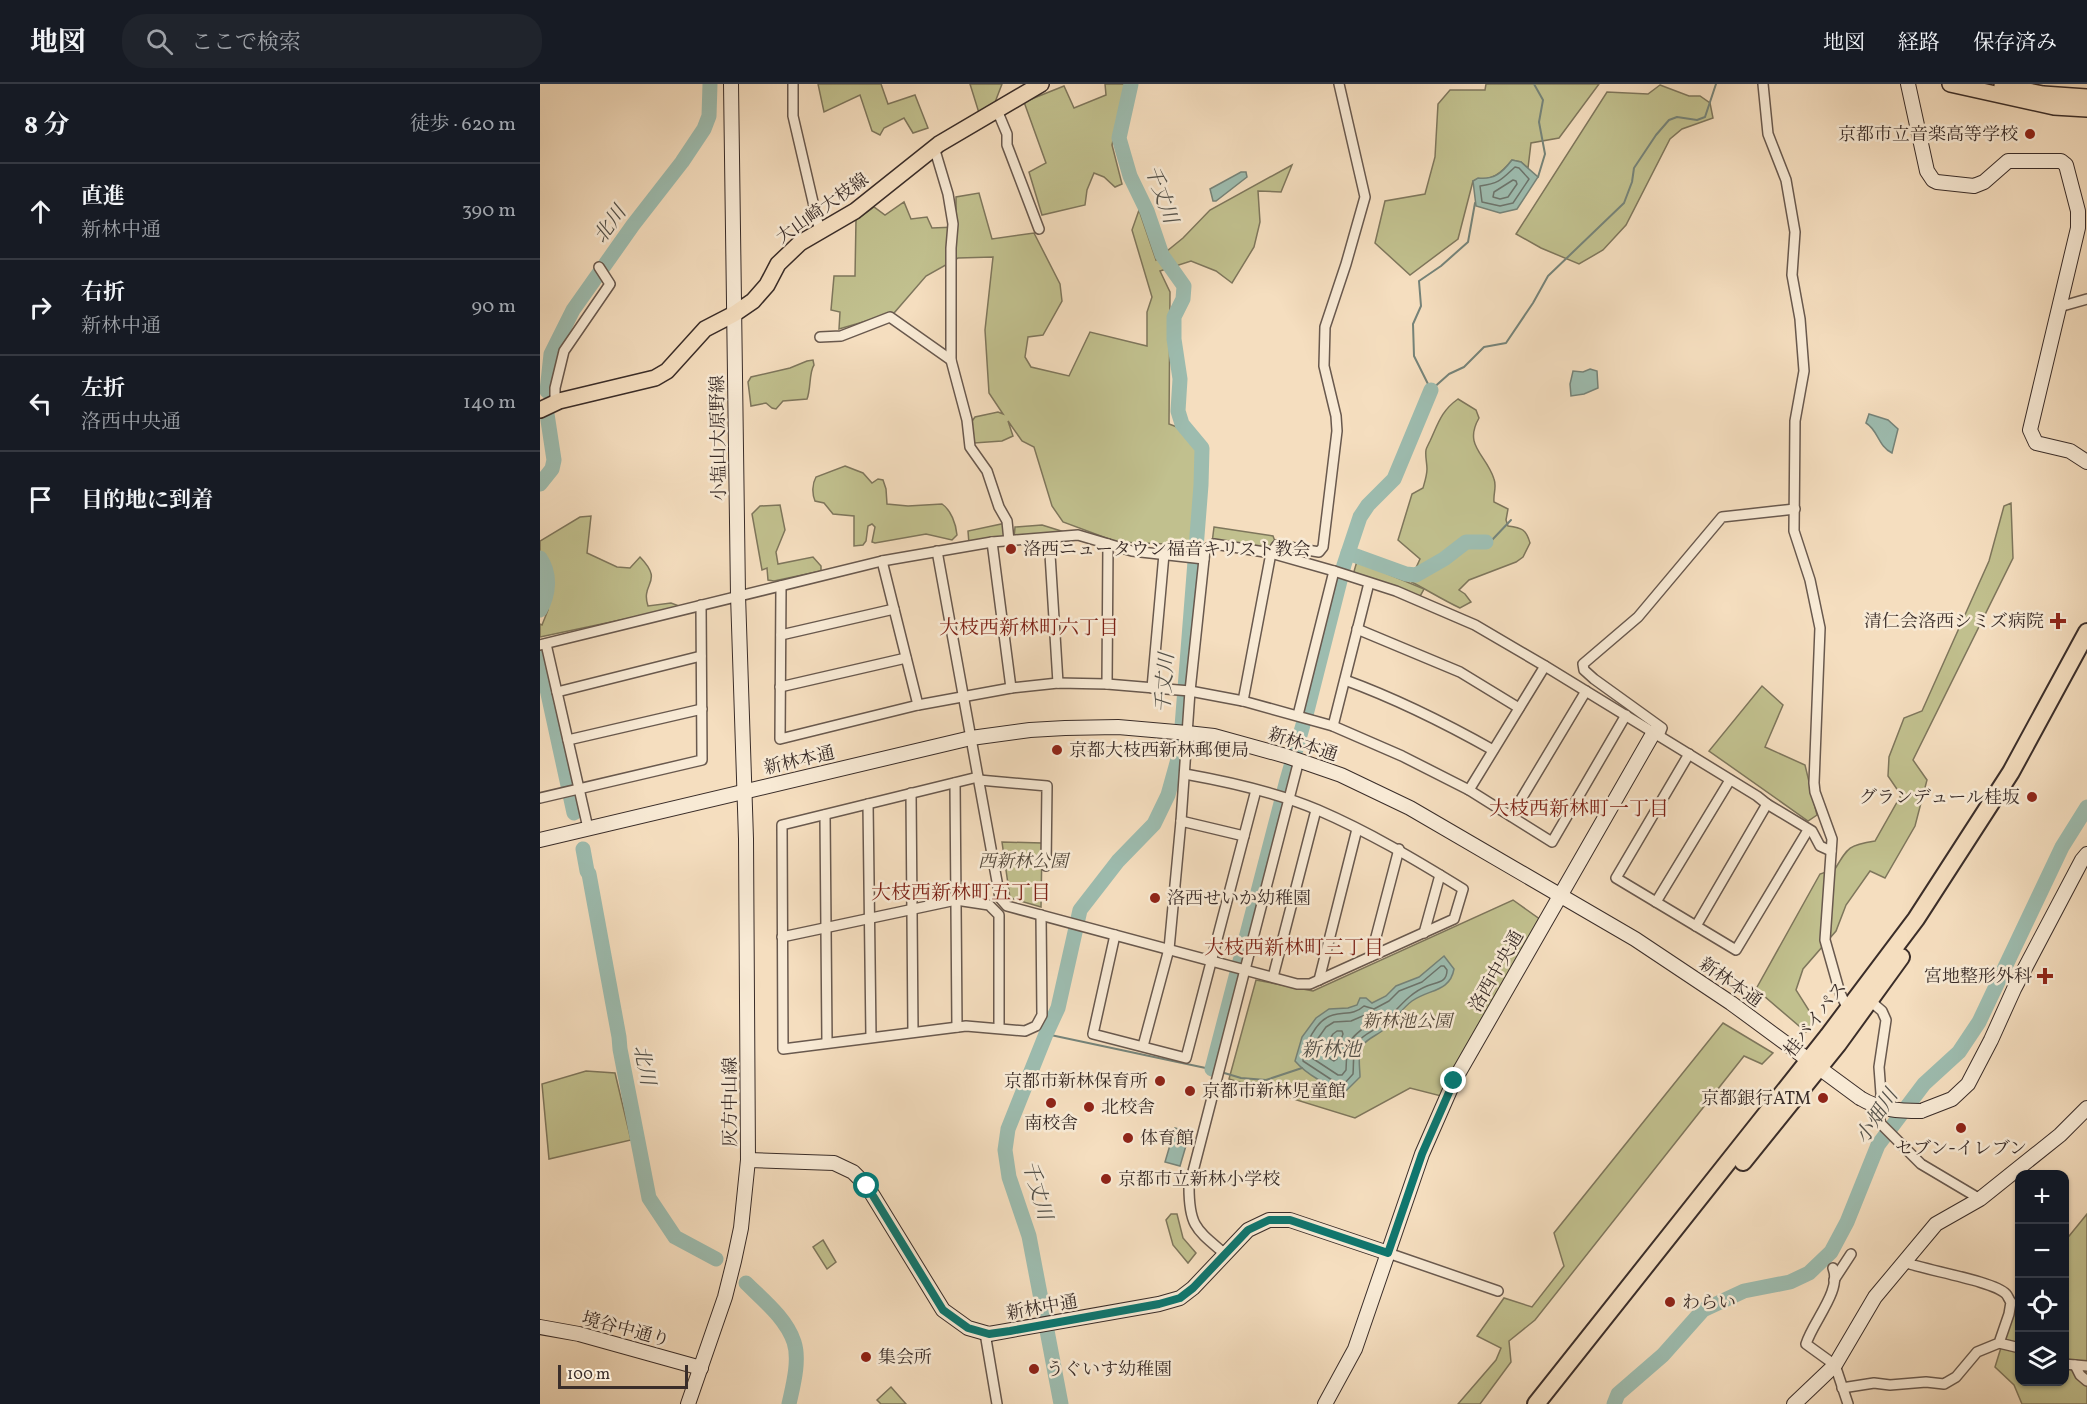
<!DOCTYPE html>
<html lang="ja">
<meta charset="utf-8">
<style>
:root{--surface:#171b24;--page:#20242c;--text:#f1f3f6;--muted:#9ea1a6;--line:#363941}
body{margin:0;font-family:Vollkorn,"Noto Serif JP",serif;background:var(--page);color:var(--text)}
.controls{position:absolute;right:18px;bottom:18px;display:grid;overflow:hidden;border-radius:12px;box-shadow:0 2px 4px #0004}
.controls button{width:54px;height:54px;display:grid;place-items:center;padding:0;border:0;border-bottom:2px solid var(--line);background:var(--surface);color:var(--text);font:30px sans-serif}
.scale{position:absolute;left:18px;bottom:15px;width:130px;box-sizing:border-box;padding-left:6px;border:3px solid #3a2d29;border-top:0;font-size:16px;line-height:21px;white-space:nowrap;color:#3a2d29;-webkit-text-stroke:4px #f8ead5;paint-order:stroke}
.stop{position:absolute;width:18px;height:18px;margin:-14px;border:4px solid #0f766e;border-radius:50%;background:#fff}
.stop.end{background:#0f766e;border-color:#fff;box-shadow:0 2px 6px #0008}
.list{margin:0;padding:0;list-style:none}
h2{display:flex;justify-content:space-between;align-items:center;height:78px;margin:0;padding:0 24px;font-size:26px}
h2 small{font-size:20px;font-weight:400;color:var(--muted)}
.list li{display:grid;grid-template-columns:39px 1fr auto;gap:18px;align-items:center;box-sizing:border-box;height:96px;padding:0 24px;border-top:2px solid var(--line)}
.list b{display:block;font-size:22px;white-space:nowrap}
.list p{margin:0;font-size:20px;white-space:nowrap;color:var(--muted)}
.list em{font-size:20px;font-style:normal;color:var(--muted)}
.icon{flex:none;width:33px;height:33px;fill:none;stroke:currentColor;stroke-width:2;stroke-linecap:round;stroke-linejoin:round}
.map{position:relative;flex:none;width:1547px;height:1320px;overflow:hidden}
header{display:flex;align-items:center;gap:36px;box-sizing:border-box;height:84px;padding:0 30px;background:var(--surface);border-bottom:2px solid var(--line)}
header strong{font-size:28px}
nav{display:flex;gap:33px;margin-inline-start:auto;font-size:21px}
.search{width:420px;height:54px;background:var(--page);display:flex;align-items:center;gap:15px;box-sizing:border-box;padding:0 21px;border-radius:24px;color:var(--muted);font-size:22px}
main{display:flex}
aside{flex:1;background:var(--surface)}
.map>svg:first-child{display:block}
</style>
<header>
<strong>地図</strong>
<div class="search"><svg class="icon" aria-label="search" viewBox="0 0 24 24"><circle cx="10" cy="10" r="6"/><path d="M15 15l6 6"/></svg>ここで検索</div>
<nav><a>地図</a><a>経路</a><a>保存済み</a></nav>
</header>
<main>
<aside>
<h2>8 分<small>徒歩 · 620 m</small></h2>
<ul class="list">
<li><svg class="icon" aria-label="ahead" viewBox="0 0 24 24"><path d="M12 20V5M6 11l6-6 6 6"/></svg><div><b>直進</b><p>新林中通</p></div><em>390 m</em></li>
<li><svg class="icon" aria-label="right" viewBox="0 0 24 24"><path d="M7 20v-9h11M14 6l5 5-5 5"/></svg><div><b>右折</b><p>新林中通</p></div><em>90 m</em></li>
<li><svg class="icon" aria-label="left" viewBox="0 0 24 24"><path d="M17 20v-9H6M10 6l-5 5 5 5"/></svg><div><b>左折</b><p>洛西中央通</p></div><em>140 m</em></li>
<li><svg class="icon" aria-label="arrive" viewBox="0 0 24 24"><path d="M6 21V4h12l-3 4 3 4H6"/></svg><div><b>目的地に到着</b></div></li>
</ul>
</aside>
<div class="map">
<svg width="1547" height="1320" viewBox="0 0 1547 1320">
<rect width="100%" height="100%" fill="#f5debf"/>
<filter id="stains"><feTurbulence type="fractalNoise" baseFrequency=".00333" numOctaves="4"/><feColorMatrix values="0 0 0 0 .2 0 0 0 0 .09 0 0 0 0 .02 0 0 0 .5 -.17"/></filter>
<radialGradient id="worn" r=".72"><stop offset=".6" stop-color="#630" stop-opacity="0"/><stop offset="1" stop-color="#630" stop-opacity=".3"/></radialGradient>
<!-- green -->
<g fill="#c1c08e" stroke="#7e765c" stroke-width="1.5">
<path d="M278 0H341L348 20 375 11 388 44 373 49 364 34 344 44 340 51 332 47 320 11 284 28Z"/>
<path d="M430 0H462L454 21 439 29Z"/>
<path d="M565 0H586L572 61 582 100 575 103 564 93 554 89 547 106 545 121 502 131 489 88 506 79 484 18 524 2 534 24 566 11Z"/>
<path d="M946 0H1059L1019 54 991 59 988 84 981 78 972 76C960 91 953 95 933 97L918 155 870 191 835 159 845 117 885 110 895 73 898 20 910 6H945Z"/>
<path d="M1120 1 1149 12H1160L1170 19 1173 34 1142 45 1130 55 1086 141 1063 166 1039 180 1001 164 976 150 1067 8 1108 10Z"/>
<path d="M752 81 741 108 718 107 720 138 714 163 692 199 676 187 651 177 620 187 630 208 629 340 637 343 658 366 651 461 577 458 523 438 512 422 494 363 482 357 468 337 473 352 462 357 434 359 430 340 435 333 458 328 463 330 449 309 445 246 453 173 418 174 386 192 354 229 299 245 300 228 291 226 294 192H315L316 136 334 123 345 131 364 118 371 135 387 133 392 144 416 143V113L439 109 452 155 494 149 520 200 522 217 503 251 488 253 485 273 491 283 529 292 550 248 607 262V228L612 213 592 146 599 126 616 176 643 154 670 126Z"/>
<path d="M273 276 274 281C269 288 271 305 267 315L243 317 236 325 232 324 226 319 211 322 208 298 211 293 250 284 267 277Z"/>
<path d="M918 315 936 326 939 334C923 362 946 370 954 395 957 403 953 410 954 418L968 425 966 436 968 442C982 444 986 445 990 459L983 473 976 478 929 496 919 506 925 510 931 518 920 524C903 516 887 506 870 497L880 475 858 456 872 410 883 404C885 397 887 391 887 385 887 379 885 372 886 366 886 365 889 359 890 357 898 340 901 327 918 315Z"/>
<path d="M305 382 323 389 332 399 338 395 343 396 346 405 347 420 368 422 402 420C411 426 416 440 417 451L412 456 386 450 335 459 332 458 335 443 332 440 328 442 326 457 323 461 314 462V432L293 430 284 419 275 417C272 410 272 400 276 393Z"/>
<path d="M1471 419 1473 474 1373 676 1387 696 1375 742 1345 794 1330 787 1306 821 1296 847 1263 885 1256 906 1275 936 1266 948 1216 905 1280 790 1295 785C1308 763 1309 761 1335 757L1361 711 1348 692 1349 673 1364 634 1382 627 1449 477 1464 422Z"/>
<path d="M240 421 245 446 236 468 238 480 273 473 281 482V487L234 497 228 496 227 484 222 486 212 430 220 422Z"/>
<path d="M51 432 47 469 77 483 90 484 100 473C125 499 100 498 108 522L131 519 142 523 0 553V540L2 541 8 526 0 496V457L40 433Z"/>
<path d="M466 439 467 456 429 460 428 447Z"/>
<path d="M502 441 534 451 474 455 475 443Z"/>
<path d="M674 443 733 452 736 460 730 467 672 459Z"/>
<path d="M817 477 884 505 879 514 813 491Z"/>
<path d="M1222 602 1243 621 1225 663 1265 681 1277 731 1268 737 1169 667Z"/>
<path d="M462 758 502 759 501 823 470 814Z"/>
<path d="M973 816 1001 836 901 1012 870 1004 815 1034 689 995 716 896 773 907Z"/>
<path d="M1183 939 1233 969 1222 980 1204 972 995 1236 969 1257 971 1278 940 1320H918L956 1276 961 1264 937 1252 964 1214 992 1223 1024 1182 1014 1149Z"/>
<path d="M46 987 75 989 91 1056 9 1075 2 1000Z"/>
<path d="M631 1130H637L643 1154 656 1169 648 1179 633 1161 626 1136Z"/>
<path d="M1547 1130V1320H1482L1474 1301 1455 1283 1476 1215 1479 1211 1480 1298H1524L1525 1157Z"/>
<path d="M283 1156 296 1178 287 1185 273 1163Z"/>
<path d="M351 1303 366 1320H341L337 1316Z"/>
</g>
<!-- water -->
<g fill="#9dbcaf" stroke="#758379" stroke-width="1.5">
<path d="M972 76 981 78 998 93 977 125 960 129 936 122 933 97 938 94C954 96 962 89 972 76Z"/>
<path d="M701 88H706L707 93 676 117H673L670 105Z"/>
<path d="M1050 285 1057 287 1058 304 1044 310 1031 312 1030 300 1033 287 1043 288Z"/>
<path d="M1329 330 1348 336 1358 345 1352 369C1338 362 1338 346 1326 339Z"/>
<path d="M904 872 914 885C910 908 889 905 872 917 861 925 853 939 842 947 837 951 827 955 823 961 817 969 820 984 820 993L805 1008C788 1002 767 991 755 977L762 953 776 934 789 925 808 924 817 921 820 914H826L832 919 846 912 856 902 879 893Z"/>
<path d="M635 1044 650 1048 640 1082 625 1078Z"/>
</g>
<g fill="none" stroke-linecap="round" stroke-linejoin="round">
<!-- shore -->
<g stroke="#6c746c" stroke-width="1.5">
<path d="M975 83 979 84 989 95 973 119 960 122 942 118 940 102C960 99 961 96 975 83Z"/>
<path d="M973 96 976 97 977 100 968 113 960 115 953 113 954 108Z"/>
<path d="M901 882H904L907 886C907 899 897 898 887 902 867 910 857 927 841 941 834 947 823 950 818 958 812 967 814 980 813 990L804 1000 795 998 763 977C764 962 776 935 793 931 805 928 814 931 824 922L834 925 849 917 859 907 882 898Z"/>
<path d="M825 931 832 933 833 936C809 957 807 952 806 986L802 991H798L772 974 774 960 786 943 794 938 811 937Z"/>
<path d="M797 947H802L803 950 798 963 797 975 794 977 783 970 782 967 793 950Z"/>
</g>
<!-- stream -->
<g stroke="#758379" stroke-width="2">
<path d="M994 0 1003 16 999 38 1005 70 998 93"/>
<path d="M935 119 928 158 901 182 879 197 881 222 873 240 874 272 891 306 909 290 924 283 944 263 966 259 993 219 1008 192 1084 119 1092 98 1094 84 1116 51 1129 36 1137 33 1157 36 1165 33 1176 0"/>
<path d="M946 458 952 456 971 436"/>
<path d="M506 950 675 986"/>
<path d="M681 988 701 994 726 996 762 984"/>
</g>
<!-- river -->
<g stroke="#9dbcaf" stroke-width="15">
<path d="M7 307 11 270 33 226 93 141 142 78 164 45 169 32 170 0"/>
<path d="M0 400 12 385 14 376 7 330"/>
<path d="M808 469 866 490 876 491 904 475 926 458H946"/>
<path d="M0 474C11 490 9 510 0 526"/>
<path d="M0 573 34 729"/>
<path d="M43 765 47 787 49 790 79 953 80 965 109 1114 135 1153 176 1175"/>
<path d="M672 985 747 696 767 627 804 481 820 433 828 421 854 395 891 306"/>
<path d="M206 1199C223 1216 246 1234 254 1258 260 1276 253 1302 249 1320"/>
<path d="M521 1320 489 1152 469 1093 465 1066 468 1045 506 950 518 924 540 826 578 777 614 740 628 711 640 668 661 401 662 364 642 340 638 327 640 295 634 255V233L643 215 644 202 622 171 607 127 590 92 579 54 591 0"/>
<path d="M1074 1320 1078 1310 1123 1271 1163 1226 1204 1207 1250 1198 1269 1189 1291 1168 1307 1138 1338 1061 1384 1000 1419 968 1439 938 1522 763 1547 723"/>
</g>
<!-- street casing -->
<g stroke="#69594e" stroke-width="12">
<g id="street">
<path d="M253 0V32L280 148"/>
<path d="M1223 0 1228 50 1246 96 1255 148 1252 191 1260 235 1264 287 1255 337 1254 447 1270 496 1280 544 1274 699 1275 708 1292 755 1285 856 1300 909 1308 925"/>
<path d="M457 26 467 50V61L499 145"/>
<path d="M394 63 408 110 413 140 411 164V276L427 336 430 363 447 387 459 423 467 437 469 457"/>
<path d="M1519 223 1547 215"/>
<path d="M280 253 301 252 350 233 411 276"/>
<path d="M15 318V304L24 267 70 200 59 183"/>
<path d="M509 454 518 599"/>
<path d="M452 458 471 604"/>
<path d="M397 467 460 814 467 822 757 900H770L914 835 923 805C876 776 829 748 778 726 736 708 690 698 645 690"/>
<path d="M342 477 378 621"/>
<path d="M241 502 240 655 378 621 471 604 518 599 567 600 650 607 703 617 793 642 862 672 929 706 1012 758 1086 631"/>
<path d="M817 545 920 588 979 624"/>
<path d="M241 551 354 525"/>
<path d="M6 560 48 744"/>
<path d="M0 561 342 477 452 458 538 451 592 467 664 475"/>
<path d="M805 596C857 615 905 639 953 666"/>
<path d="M567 600 568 460"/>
<path d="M240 603 366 574"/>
<path d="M612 604 624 470"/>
<path d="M17 608 161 572"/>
<path d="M703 617 731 469 737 461 779 468 783 463 797 347 796 332 784 282 785 243 806 180 825 113 799 0"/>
<path d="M758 631 794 487"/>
<path d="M793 642 829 499"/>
<path d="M1119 652 1122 644 1054 595 1044 586 1043 580 1098 533 1182 433 1255 425"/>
<path d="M28 656 162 625"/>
<path d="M1149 670 1076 794 1196 866 1268 746"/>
<path d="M438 693 242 741 243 965 426 942 485 947 496 942 502 931 501 831"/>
<path d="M439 696 507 702 506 782"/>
<path d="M415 699 417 943"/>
<path d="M929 706 1005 582"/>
<path d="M371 709 373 948"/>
<path d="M0 714 162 676 161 521"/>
<path d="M328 720 331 953"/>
<path d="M285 731 287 958"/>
<path d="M971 732 1046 607"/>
<path d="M641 737 704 752"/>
<path d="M1116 818 1190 696"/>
<path d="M1156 842 1227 720"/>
<path d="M884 849 900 791"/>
<path d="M575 851 553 950 646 974 716 706"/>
<path d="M242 853 416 816 449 821 459 831V944"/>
<path d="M831 872 859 765"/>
<path d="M733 893 776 726"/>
<path d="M779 896 817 745"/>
<path d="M1328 915 1342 927 1346 936 1339 983 1341 1010 1339 1033 1341 1040 1381 1080 1440 1115"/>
<path d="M603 962 629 865 641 737 650 607 665 466 674 460 731 469 794 487 856 507 935 541 1005 582 1217 712 1227 720 1272 747 1280 762 1291 767"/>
<path d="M848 1169 958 1207"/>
<path d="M685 1170C657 1146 649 1143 649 1103L759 676"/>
<path d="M1293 1184C1302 1207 1273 1237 1266 1260L1295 1281 1308 1320"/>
<path d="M1294 1196 1311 1170"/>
<path d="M445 1249 457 1320"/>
<path d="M1459 1259 1480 1264"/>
<path d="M1524 1280 1547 1282"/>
<path d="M1535 1281 1540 1291 1547 1297"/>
<path d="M1302 1304 1334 1299 1350 1301 1386 1298 1404 1300 1416 1293 1437 1268 1459 1259 1469 1230 1471 1218C1469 1216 1468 1212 1466 1210 1454 1197 1384 1186 1364 1178"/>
</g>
</g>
<!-- secondary casing -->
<g stroke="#3a2d29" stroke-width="16">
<g id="secondary">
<path d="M1368 0 1387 87 1393 96 1397 98 1434 102 1444 98 1468 77H1521L1526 81 1538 127V144L1490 346 1496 359 1530 367 1547 378"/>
<path d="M0 756 431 654 490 646 525 644 578 643 647 649 674 652 746 672 801 691 870 724 1095 855 1191 919 1320 1014"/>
<path d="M1381 1027 1412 1015 1428 1000 1451 956 1474 905 1542 776 1547 770"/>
<path d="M208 1076 294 1079 313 1088 327 1102 403 1226 428 1244 449 1250 619 1220 640 1214 653 1204 708 1146 729 1136H750L848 1169"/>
<path d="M0 1243 39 1250 161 1284"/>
<path d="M148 1320 185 1213 194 1177 201 1144 208 1076 206 755 198 511 191 0"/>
<path d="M785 1320 815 1265 882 1070 914 997 1114 648"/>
<path d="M1254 1320 1295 1281 1335 1213 1396 1140 1440 1115 1520 1051 1547 1024"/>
</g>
</g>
<!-- primary casing -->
<g stroke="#3a2d29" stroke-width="18">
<g id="primary">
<path d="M1410 0 1514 23 1547 25"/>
<path d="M1462 2 1503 10 1547 13"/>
<path d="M0 326 19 317 115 294 127 287 165 245 194 230 213 217 227 201 238 180 260 159 315 127 399 60 501 0"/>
</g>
</g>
<!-- highway casing -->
<g stroke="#3a2d29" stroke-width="20">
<g id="highway">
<path d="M1203 1078 1298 960 1361 873"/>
<path d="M996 1320 1288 952 1376 835 1471 688 1547 548"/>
</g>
</g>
<!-- street -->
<use href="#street" stroke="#f8ead5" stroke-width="9"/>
<!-- secondary -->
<use href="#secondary" stroke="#f8ead5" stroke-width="14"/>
<!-- primary -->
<use href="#primary" stroke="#f5debf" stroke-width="15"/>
<!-- highway -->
<use href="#highway" stroke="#f5debf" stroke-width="16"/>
<!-- secondary-bridge casing -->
<g stroke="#3a2d29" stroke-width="16" stroke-linecap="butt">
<path id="secondary-bridge" d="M1320 1014C1340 1026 1359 1027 1381 1027"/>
</g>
<!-- secondary-bridge -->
<use href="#secondary-bridge" stroke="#f8ead5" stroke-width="14"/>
</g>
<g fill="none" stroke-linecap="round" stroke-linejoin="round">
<!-- route -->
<path stroke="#0f766e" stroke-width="8" d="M327 1102 403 1226 428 1244 449 1250 470 1247 619 1220 640 1214 653 1204 708 1146 729 1136H750L848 1169 882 1070 914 997"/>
</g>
<!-- markers -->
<g fill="#8f2418" stroke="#f8ead5" stroke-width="2">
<circle cx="1490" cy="50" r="6"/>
<circle cx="471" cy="465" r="6"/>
<path d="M1515 528h6v6h6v6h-6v6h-6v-6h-6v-6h6z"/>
<circle cx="517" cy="666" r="6"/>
<circle cx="1492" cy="713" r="6"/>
<circle cx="615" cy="814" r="6"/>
<path d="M1502 883h6v6h6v6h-6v6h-6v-6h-6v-6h6z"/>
<circle cx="620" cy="997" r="6"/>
<circle cx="650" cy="1007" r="6"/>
<circle cx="1283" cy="1014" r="6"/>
<circle cx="511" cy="1019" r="6"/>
<circle cx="549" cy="1023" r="6"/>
<circle cx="1421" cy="1044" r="6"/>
<circle cx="588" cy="1054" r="6"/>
<circle cx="566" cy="1095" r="6"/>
<circle cx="1130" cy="1218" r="6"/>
<circle cx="326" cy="1273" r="6"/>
<circle cx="494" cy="1285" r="6"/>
</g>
<g text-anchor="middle" stroke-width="5" stroke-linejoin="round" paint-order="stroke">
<!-- poi labels -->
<g font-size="18" fill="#3a2d29" stroke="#f8ead5" text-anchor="start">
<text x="1478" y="56" text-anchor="end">京都市立音楽高等学校</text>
<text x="483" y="471">洛西ニュータウン福音キリスト教会</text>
<text x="1504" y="543" text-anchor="end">清仁会洛西シミズ病院</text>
<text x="529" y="672">京都大枝西新林郵便局</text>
<text x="1480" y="719" text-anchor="end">グランデュール桂坂</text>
<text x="627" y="820">洛西せいか幼稚園</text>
<text x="1492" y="898" text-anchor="end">宮地整形外科</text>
<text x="608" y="1003" text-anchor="end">京都市新林保育所</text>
<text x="662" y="1013">京都市新林児童館</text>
<text x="1271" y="1020" text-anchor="end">京都銀行ATM</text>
<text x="561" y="1029">北校舎</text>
<text x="511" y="1045" text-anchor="middle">南校舎</text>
<text x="600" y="1060">体育館</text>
<text x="1421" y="1070" text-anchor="middle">セブン-イレブン</text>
<text x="578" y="1101">京都市立新林小学校</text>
<text x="1142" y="1224">わらい</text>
<text x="338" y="1279">集会所</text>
<text x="506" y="1291">うぐいす幼稚園</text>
</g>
<!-- street labels -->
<g font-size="18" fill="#3a2d29" stroke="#f8ead5">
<text transform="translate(282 124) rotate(-35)" y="6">大山崎大枝線</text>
<text transform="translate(178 354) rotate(-91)" y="6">小塩山大原野線</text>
<text transform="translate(763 660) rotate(18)" y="6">新林本通</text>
<text transform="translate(259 676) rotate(-13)" y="6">新林本通</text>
<text transform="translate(956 887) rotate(-60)" y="6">洛西中央通</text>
<text transform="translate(1191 898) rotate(35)" y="6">新林本通</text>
<text transform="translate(1275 935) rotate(-52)" y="6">桂バイパス</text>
<text transform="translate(190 1018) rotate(-90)" y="6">灰方中山線</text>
<text transform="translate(502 1223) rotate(-10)" y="6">新林中通</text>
<text transform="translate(86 1245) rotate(15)" y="6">境谷中通り</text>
</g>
<!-- park labels -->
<g font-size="18" font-style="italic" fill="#554a3d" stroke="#f8ead5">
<text x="483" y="783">西新林公園</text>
<text x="867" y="943">新林池公園</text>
</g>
<!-- water labels -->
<g font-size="20" font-style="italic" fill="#53514a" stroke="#f8ead5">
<text transform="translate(622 110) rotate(70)" y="7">千丈川</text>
<text transform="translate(69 140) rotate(-54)" y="7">北川</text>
<text transform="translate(624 599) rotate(-86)" y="7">千丈川</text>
<text x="791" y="972">新林池</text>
<text transform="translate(105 981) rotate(79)" y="7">北川</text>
<text transform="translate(1336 1032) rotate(-57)" y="7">小畑川</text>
<text transform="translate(498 1106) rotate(74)" y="7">千丈川</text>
</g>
<!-- neighbourhood labels -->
<g font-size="20" fill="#7a1f14" stroke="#f8ead5">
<text x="489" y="550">大枝西新林町六丁目</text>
<text x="1039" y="731">大枝西新林町一丁目</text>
<text x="421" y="815">大枝西新林町五丁目</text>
<text x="754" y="870">大枝西新林町三丁目</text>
</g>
</g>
<rect width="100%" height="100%" filter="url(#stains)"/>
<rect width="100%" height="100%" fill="url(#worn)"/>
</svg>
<div class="controls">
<button>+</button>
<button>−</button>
<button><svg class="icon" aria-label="locate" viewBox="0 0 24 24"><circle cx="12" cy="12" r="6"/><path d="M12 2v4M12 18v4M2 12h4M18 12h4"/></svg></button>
<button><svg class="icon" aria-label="layers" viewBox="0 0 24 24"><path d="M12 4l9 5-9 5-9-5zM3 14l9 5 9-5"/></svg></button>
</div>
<div class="scale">100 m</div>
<div class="stop" style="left:327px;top:1102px"></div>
<div class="stop end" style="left:914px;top:997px"></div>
</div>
</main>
